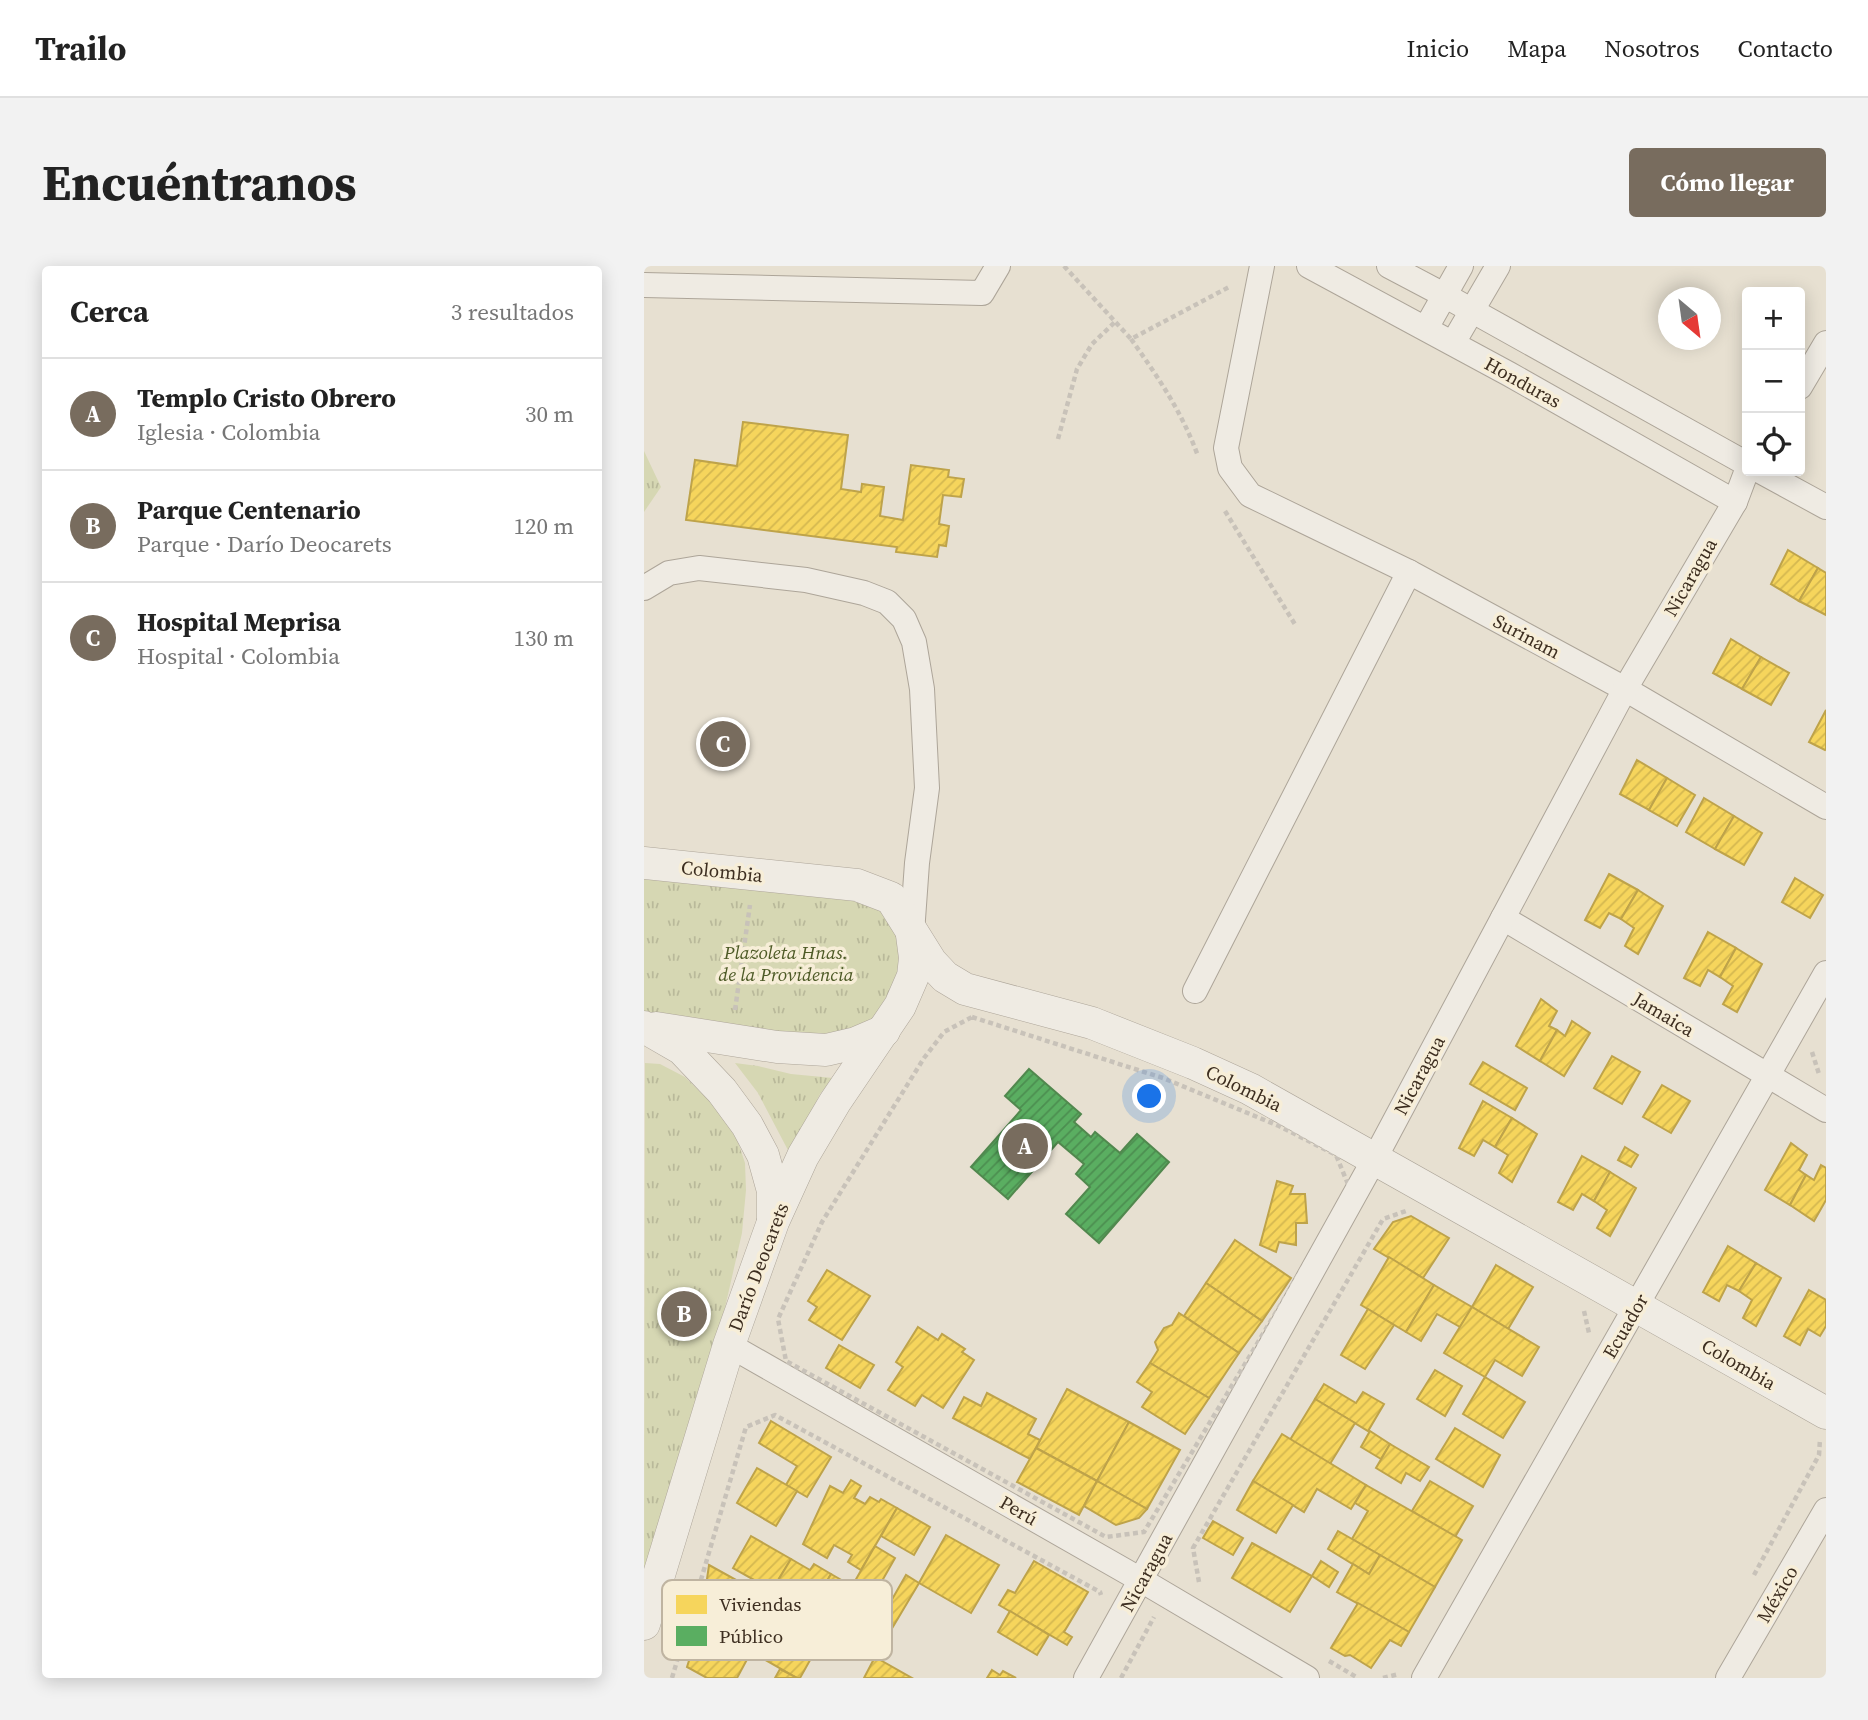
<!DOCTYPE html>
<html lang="es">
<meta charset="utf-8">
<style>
:root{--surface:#fff;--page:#f2f2f2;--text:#222;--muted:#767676;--line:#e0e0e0;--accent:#786c5e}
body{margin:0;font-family:"Source Serif 4",serif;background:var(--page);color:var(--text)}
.controls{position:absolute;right:21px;top:21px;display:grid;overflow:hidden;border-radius:7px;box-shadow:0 4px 18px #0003}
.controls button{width:63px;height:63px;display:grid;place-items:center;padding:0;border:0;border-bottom:2px solid var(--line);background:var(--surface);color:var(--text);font:35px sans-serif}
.compass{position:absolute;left:1014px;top:21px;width:63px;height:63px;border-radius:50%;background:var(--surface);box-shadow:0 4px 18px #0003;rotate:151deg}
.you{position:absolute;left:506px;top:831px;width:24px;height:24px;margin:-18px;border:5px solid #fff;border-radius:50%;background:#1a73e8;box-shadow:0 0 0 10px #1a73e833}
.badge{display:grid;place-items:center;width:46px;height:46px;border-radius:50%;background:var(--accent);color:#fff;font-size:23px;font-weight:700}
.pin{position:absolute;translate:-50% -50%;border:4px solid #fff;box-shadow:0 2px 7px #0006}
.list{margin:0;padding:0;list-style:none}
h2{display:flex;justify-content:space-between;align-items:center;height:91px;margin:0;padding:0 28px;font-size:30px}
h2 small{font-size:23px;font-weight:400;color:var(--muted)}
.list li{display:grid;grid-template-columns:46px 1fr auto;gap:21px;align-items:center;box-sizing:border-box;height:112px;padding:0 28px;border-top:2px solid var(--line)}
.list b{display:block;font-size:26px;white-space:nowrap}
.list p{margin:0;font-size:23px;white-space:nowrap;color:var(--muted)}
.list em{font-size:23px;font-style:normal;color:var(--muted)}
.icon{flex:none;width:38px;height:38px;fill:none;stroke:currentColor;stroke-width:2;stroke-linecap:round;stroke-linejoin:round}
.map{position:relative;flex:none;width:1182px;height:1412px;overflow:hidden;border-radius:7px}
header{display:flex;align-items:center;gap:42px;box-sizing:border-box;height:98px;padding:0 35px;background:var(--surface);border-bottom:2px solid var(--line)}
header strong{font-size:33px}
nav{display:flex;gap:38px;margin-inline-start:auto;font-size:24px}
.intro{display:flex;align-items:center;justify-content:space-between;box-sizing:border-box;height:168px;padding:0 42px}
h1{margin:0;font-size:49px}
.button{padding:18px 32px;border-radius:7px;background:var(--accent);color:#fff;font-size:24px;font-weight:700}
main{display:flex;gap:42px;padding:0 42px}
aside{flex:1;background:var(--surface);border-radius:7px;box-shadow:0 4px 18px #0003}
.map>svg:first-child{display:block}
</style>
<header>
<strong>Trailo</strong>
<nav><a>Inicio</a><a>Mapa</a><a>Nosotros</a><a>Contacto</a></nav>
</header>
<div class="intro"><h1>Encuéntranos</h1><a class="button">Cómo llegar</a></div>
<main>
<aside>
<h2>Cerca<small>3 resultados</small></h2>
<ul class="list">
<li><span class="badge">A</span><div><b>Templo Cristo Obrero</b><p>Iglesia · Colombia</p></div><em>30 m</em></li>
<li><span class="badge">B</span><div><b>Parque Centenario</b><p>Parque · Darío Deocarets</p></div><em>120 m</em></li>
<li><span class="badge">C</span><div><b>Hospital Meprisa</b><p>Hospital · Colombia</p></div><em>130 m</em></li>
</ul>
</aside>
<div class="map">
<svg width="1182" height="1412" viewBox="0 0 1182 1412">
<defs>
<pattern id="park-tufts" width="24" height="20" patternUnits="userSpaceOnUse" patternTransform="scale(1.75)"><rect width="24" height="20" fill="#d6d7b3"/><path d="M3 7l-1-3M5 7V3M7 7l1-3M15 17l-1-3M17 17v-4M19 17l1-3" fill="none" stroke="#b9b99a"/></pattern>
<pattern id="homes-hatch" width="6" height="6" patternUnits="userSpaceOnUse" patternTransform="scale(1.75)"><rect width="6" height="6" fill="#f6d55c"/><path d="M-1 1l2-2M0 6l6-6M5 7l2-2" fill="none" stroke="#d4b750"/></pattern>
<pattern id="public-hatch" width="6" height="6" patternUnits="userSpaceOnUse" patternTransform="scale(1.75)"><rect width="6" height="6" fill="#5aae61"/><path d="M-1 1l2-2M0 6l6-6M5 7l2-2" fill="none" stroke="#4c8e50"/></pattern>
</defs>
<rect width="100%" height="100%" fill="#e7e0d1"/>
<!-- park -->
<g fill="url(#park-tufts)">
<path d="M0 185 17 221 0 246Z"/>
<path d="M0 597 247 632 271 692 212 777 0 760Z"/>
<path d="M1 797 16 798 41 811 80 849 93 873 101 897 102 924 98 967 75 1068 0 1318Z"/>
<path d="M91 797 114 800 147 808 189 812 176 828 146 888 114 827Z"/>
</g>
<!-- homes -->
<g fill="url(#homes-hatch)" stroke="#bea34a" stroke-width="2">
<path d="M99 156 204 169 197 223 217 226 218 218 240 221 236 250 259 254 267 199 305 204 304 211 320 213 317 231 299 229 295 258 305 260 302 280 295 279 293 291 252 286 253 281 42 254 51 194 93 200Z"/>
<path d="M1144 284 1174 302 1155 335 1127 318Z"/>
<path d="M1174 302 1182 307V349L1155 335Z"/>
<path d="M1087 373 1117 391 1098 423 1069 407Z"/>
<path d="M1117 391 1145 407 1127 439 1098 423Z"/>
<path d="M1182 444V483L1181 484 1165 476Z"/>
<path d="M993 494 1023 512 1005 544 976 528Z"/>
<path d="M1023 512 1051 529 1033 560 1005 544Z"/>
<path d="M1060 532 1090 550 1071 583 1042 566Z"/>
<path d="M1090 550 1118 567 1100 599 1071 583Z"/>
<path d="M965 608 994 624 977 653 965 647 956 662 941 654Z"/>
<path d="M1151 612 1179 629 1166 652 1138 636Z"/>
<path d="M994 624 1019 640 994 688 981 680 990 662 977 653Z"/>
<path d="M1064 666 1092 682 1076 711 1064 704 1056 720 1040 712Z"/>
<path d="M1092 682 1118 698 1093 746 1079 738 1089 720 1076 711Z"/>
<path d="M897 733 913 745 905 760 913 764 896 795 872 780Z"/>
<path d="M928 755 946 767 920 810 896 795 913 764 921 770Z"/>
<path d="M968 790 996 806 978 838 950 822Z"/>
<path d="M839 796 883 822 871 844 826 818Z"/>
<path d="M1018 819 1046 835 1027 867 999 851Z"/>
<path d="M839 835 868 852 851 881 839 874 830 890 815 882Z"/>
<path d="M868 852 893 868 868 916 855 907 864 889 851 881Z"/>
<path d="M1147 877 1163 889 1155 904 1162 909 1146 939 1121 924Z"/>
<path d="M981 881 994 889 987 901 974 894Z"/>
<path d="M938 890 966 906 950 935 938 928 929 944 914 936Z"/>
<path d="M1177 899 1182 902V934L1170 955 1146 939 1162 909 1170 914Z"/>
<path d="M966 906 992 922 966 970 953 962 963 944 950 935Z"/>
<path d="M633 915 649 920 646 928H661L663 957H652V979L635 976 632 986 616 979Z"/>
<path d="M767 950 805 972 779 1012 730 983 749 956Z"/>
<path d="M591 974 647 1012 618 1055 562 1017Z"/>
<path d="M1084 980 1112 997 1095 1025 1083 1019 1075 1035 1059 1026Z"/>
<path d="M745 991 790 1019 762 1066 717 1039Z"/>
<path d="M1112 997 1137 1012 1112 1060 1099 1052 1108 1034 1095 1025Z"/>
<path d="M852 999 889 1021 864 1063 828 1041Z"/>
<path d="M183 1004 226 1030 198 1074 165 1054 173 1041 164 1035Z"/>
<path d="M562 1017 618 1055 595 1087 540 1050Z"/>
<path d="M790 1019 828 1041 816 1061 793 1048 777 1075 762 1066Z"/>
<path d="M1165 1024 1182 1034V1060L1176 1070 1164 1063 1156 1079 1140 1070Z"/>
<path d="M828 1041 895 1081 878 1110 851 1094 841 1111 800 1087Z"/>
<path d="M724 1043 750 1059 721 1103 697 1089Z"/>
<path d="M535 1047 595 1087 565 1132 506 1097 514 1084 511 1076 520 1062 528 1059Z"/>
<path d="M274 1061 294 1074 298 1068 321 1083 318 1086 330 1094 299 1142 278 1129 271 1140 244 1124 259 1101 252 1096Z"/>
<path d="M195 1079 230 1099 216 1122 182 1102Z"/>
<path d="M506 1097 565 1132 541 1168 498 1141 508 1126 493 1116Z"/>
<path d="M791 1104 818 1120 801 1150 773 1133Z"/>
<path d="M841 1111 881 1136 859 1172 819 1148Z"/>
<path d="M680 1118 712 1137 719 1126 740 1138 724 1165 671 1133Z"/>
<path d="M423 1123 485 1156 453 1215 392 1182Z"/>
<path d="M343 1127 392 1153 384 1168 396 1174 386 1193 309 1152 320 1131 337 1140Z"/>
<path d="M671 1133 711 1157 686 1198 646 1174Z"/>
<path d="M127 1155 187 1191 163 1231 142 1219 153 1200 115 1177Z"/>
<path d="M485 1156 536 1184 503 1243 453 1215Z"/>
<path d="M811 1162 856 1189 839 1221 792 1193Z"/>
<path d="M726 1165 746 1178 737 1193 717 1181Z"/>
<path d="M638 1168 722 1219 707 1243 673 1223 660 1246 609 1215Z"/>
<path d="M746 1178 785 1201 776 1215 762 1207 757 1217 732 1202Z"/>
<path d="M392 1182 453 1215 435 1249 373 1216Z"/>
<path d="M113 1202 153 1225 132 1260 93 1237Z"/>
<path d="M207 1214 217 1220 210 1232 221 1238 226 1231 235 1236 237 1233 253 1242 217 1304 204 1296 208 1289 190 1279 183 1292 159 1278 186 1220 199 1227Z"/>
<path d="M453 1215 503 1243 495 1252 472 1259 440 1240Z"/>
<path d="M609 1215 649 1239 632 1267 593 1244Z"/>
<path d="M786 1215 829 1240 811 1271 768 1245Z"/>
<path d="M722 1219 818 1274 791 1321 708 1273 724 1245 711 1237Z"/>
<path d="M253 1242 286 1261 270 1289 237 1270Z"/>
<path d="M569 1255 599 1272 589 1289 559 1272Z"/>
<path d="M694 1265 736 1289 725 1308 684 1283Z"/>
<path d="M302 1269 355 1299 327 1347 275 1317Z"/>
<path d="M107 1270 147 1293 128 1324 89 1302Z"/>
<path d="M608 1277 668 1310 646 1346 588 1312Z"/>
<path d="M231 1280 251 1292 230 1329 246 1337 262 1309 275 1317 231 1391 183 1364Z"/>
<path d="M736 1289 791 1321 765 1366 693 1326 709 1298 725 1308Z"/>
<path d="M147 1293 166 1304 170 1298 187 1308 170 1338 158 1332 150 1346 124 1331Z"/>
<path d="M390 1295 444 1326 420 1366 428 1371 423 1379 355 1339 364 1324 371 1327Z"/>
<path d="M677 1295 694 1306 685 1321 668 1310Z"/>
<path d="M65 1299 141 1341 130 1361 62 1320Z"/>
<path d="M187 1308 208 1320 183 1364 150 1346 158 1332 170 1338Z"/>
<path d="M714 1337 765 1366 757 1380 746 1374 727 1402 706 1389 701 1390 687 1382Z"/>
<path d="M141 1341 183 1364 156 1412H153L97 1380 107 1362 133 1377 140 1366 130 1361Z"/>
<path d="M366 1345 405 1369 393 1389 354 1366Z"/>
<path d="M57 1356 107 1386 93 1412H63L43 1401Z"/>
<path d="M231 1391 268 1412H220Z"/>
<path d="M136 1403 153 1412H131Z"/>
<path d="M348 1404 356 1409 359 1405 372 1412H343Z"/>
</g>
<!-- public -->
<path fill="url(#public-hatch)" stroke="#51884e" stroke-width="2" d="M385 803 437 848 430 856 447 871 451 866 476 887 493 868 525 896 455 977 422 948 446 921 432 908 440 898 414 876 364 933 327 901 377 844 361 830Z"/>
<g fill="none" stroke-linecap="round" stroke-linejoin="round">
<!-- minor casing -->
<g stroke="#ada599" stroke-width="26">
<g id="minor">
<path d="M618 0 582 182 586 202 606 229 765 306 981 423 1182 541"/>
<path d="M665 0 865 108 1091 236"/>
<path d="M745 0 800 29 1103 198"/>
<path d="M0 19 338 27 354 0"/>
<path d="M782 62 817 0"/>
<path d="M809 77 854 0"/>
<path d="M1156 121 1182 77"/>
<path d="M1116 205 1182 241"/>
<path d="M0 322 25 307 55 302 162 314 220 327 243 336 260 353 270 376 278 423 283 522 273 597 268 667"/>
<path d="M859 652 1182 844"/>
<path d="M551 725 765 306"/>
<path d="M85 1079 497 1314 663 1412"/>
<path d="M442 1412 731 892 981 423 1091 236 1103 204"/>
<path d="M780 1412 1182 707"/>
<path d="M1084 1412 1182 1244"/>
</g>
</g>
<!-- tertiary casing -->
<g stroke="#ada599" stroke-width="33">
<g id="tertiary">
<path d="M0 597 213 619 247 632 287 696 301 711 321 723 448 757 549 797 606 823 1182 1147"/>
<path d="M0 761 38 783 78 825 103 859 119 889 129 925V954"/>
<path d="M12 762 133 781 182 784 212 777 240 765"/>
<path d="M0 1358 85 1079 129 956 159 890 191 836 256 740 269 710 271 692 268 669"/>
</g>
</g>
<!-- path -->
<g stroke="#c8c2b9" stroke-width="4.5" stroke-dasharray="5 3.5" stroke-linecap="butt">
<path d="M420 0 487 73 587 20"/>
<path d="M487 73C514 111 538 146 554 190"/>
<path d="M414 173 433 103 448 78 471 56"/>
<path d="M581 245 652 360"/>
<path d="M91 744 106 639"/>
<path d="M328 751 519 812 635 860 692 889 706 923 500 1266 462 1271 142 1095 134 1053 178 956 280 792 300 766Z"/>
<path d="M1168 786 1175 808"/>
<path d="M940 1045 945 1067"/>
<path d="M1110 1309 1175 1189 1176 1173"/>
<path d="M555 1316 549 1282 739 953 762 945"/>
<path d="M685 1395 714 1412"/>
<path d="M28 1412 102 1161 131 1149 456 1326 457 1329"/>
<path d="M477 1412 510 1351"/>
<path d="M739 1412 755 1408"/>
</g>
<!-- minor -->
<use href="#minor" stroke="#efebe3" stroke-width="24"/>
<!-- tertiary -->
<use href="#tertiary" stroke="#efebe3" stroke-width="32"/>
</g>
<g text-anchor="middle" stroke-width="7" stroke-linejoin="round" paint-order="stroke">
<!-- street labels -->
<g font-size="19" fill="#3d2e20" stroke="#f7eed8">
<text transform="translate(879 116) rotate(29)" y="7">Honduras</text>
<text transform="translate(1046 311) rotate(-60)" y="7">Nicaragua</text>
<text transform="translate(883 370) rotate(28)" y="7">Surinam</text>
<text transform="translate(78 605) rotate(6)" y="7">Colombia</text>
<text transform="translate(1020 748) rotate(31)" y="7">Jamaica</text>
<text transform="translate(775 809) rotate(-62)" y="7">Nicaragua</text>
<text transform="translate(600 822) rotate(26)" y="7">Colombia</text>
<text transform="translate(114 1001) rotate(-69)" y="7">Darío Deocarets</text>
<text transform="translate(981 1060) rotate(-60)" y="7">Ecuador</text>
<text transform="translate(1095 1098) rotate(30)" y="7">Colombia</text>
<text transform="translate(375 1244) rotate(30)" y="7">Perú</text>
<text transform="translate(502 1306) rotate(-61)" y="7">Nicaragua</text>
<text transform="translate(1133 1328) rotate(-60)" y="7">México</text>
</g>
<!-- park labels -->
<g font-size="19" font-style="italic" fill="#4d5a26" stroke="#f7eed8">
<text x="142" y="693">Plazoleta Hnas.<tspan x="142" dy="22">de la Providencia</tspan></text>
</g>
</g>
<!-- legend -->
<rect x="18" y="1314" width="230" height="80" rx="10" fill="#f7eed8" stroke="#bfb4a1" stroke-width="2"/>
<rect x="32" y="1329" width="31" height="19" fill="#f6d55c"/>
<rect x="32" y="1360" width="31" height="20" fill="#5aae61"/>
<g font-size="19" fill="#3d2e20">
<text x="75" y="1345">Viviendas</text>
<text x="75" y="1377">Público</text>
</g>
</svg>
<div class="controls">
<button>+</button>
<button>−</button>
<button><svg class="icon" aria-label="locate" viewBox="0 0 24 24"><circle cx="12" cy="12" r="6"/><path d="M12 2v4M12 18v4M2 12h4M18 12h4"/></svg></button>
</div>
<svg class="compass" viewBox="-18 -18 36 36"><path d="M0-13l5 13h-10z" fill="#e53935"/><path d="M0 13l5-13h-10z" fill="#767676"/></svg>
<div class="you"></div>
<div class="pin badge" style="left:381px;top:880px">A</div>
<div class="pin badge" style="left:40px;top:1048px">B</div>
<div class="pin badge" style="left:79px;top:478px">C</div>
</div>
</main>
